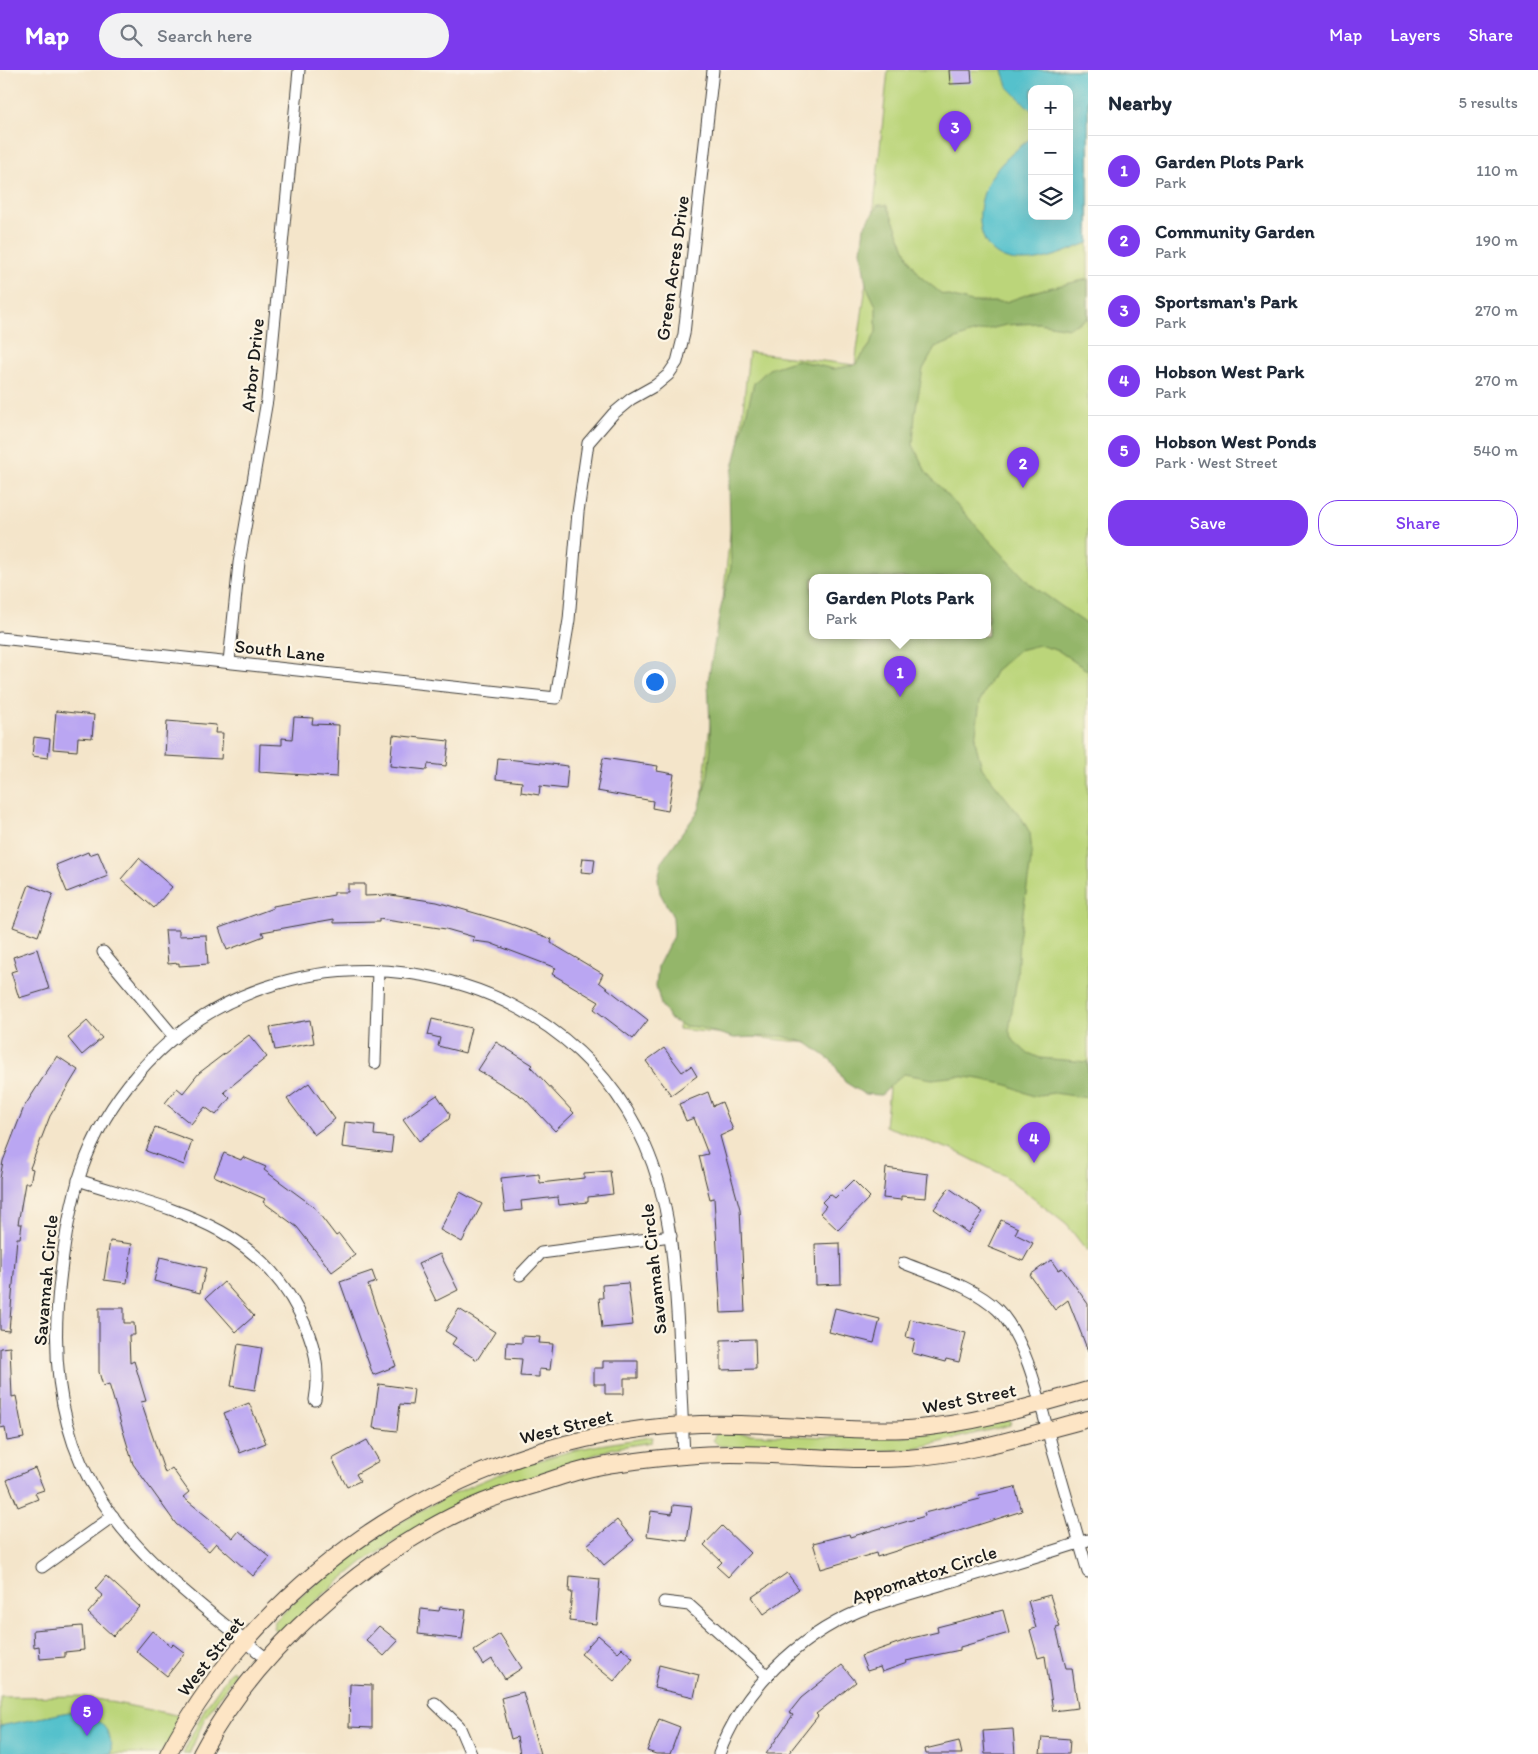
<!DOCTYPE html>
<meta charset="utf-8">
<style>
:root{--surface:#fff;--page:#f2f2f3;--text:#1f2937;--muted:#747a83;--line:#e0e1e3;--accent:#7c3aed}
body{margin:0;font-family:Itim,sans-serif;background:var(--page);color:var(--text)}
.controls{position:absolute;right:15px;top:15px;display:grid;overflow:hidden;border-radius:10px;box-shadow:0 5px 20px #0002}
.controls button{width:45px;height:45px;display:grid;place-items:center;padding:0;border:0;border-bottom:1px solid var(--line);background:var(--surface);color:var(--text);font:25px sans-serif}
.you{position:absolute;left:654px;top:611px;width:18px;height:18px;margin:-12px;border:4px solid #fff;border-radius:50%;background:#1a73e8;box-shadow:0 0 0 8px #1a73e833}
.badge{display:grid;place-items:center;width:32px;height:32px;border-radius:50%;background:var(--accent);color:#fff;font-size:16px;font-weight:700}
.pin{position:absolute;translate:-50% -41px;filter:drop-shadow(0 1px 2px #0008)}
.pin::after{content:'';position:absolute;top:26px;width:18px;height:15px;background:inherit;clip-path:polygon(0 0,100% 0,50% 100%)}
.popup{position:absolute;left:809px;top:504px;width:182px;height:65px;box-sizing:border-box;display:grid;place-content:center;border-radius:10px;background:var(--surface);filter:drop-shadow(0 1px 4px #0005);font-size:16px;white-space:nowrap;color:var(--muted)}
.popup b{font-size:19px;color:var(--text)}
.popup::after{content:'';position:absolute;left:50%;top:100%;margin-left:-10px;border:10px solid transparent;border-top-color:var(--surface)}
.list{margin:0;padding:0;list-style:none}
h2{display:flex;justify-content:space-between;align-items:center;height:65px;margin:0;padding:0 20px;font-size:21px}
h2 small{font-size:16px;font-weight:400;color:var(--muted)}
.list li{display:grid;grid-template-columns:32px 1fr auto;gap:15px;align-items:center;box-sizing:border-box;height:70px;padding:0 20px;border-top:1px solid var(--line)}
.list b{display:block;font-size:19px;white-space:nowrap}
.list p{margin:0;font-size:16px;white-space:nowrap;color:var(--muted)}
.list em{font-size:16px;font-style:normal;color:var(--muted)}
.actions{display:flex;gap:10px;padding:15px 20px}
.actions a{flex:1;padding:11px 0;border:1px solid var(--accent);border-radius:20px;text-align:center;font-size:18px;color:var(--accent)}
.actions .main{background:var(--accent);color:#fff}
.icon{flex:none;width:28px;height:28px;fill:none;stroke:currentColor;stroke-width:2;stroke-linecap:round;stroke-linejoin:round}
.map{position:relative;flex:none;width:1088px;height:1684px;overflow:hidden}
header{display:flex;align-items:center;gap:30px;box-sizing:border-box;height:70px;padding:0 25px;background:var(--accent);color:#fff}
header strong{font-size:24px}
nav{display:flex;gap:28px;margin-inline-start:auto;font-size:18px}
.search{width:350px;height:45px;background:var(--page);display:flex;align-items:center;gap:12px;box-sizing:border-box;padding:0 18px;border-radius:28px;color:var(--muted);font-size:19px}
main{display:flex}
aside{flex:1;background:var(--surface)}
.map>svg:first-child{display:block}
</style>
<header>
<strong>Map</strong>
<div class="search"><svg class="icon" aria-label="search" viewBox="0 0 24 24"><circle cx="10" cy="10" r="6"/><path d="M15 15l6 6"/></svg>Search here</div>
<nav><a>Map</a><a>Layers</a><a>Share</a></nav>
</header>
<main>
<div class="map">
<svg width="1088" height="1684" viewBox="0 0 1088 1684">
<rect width="100%" height="100%" fill="#fcf5e5"/>
<filter id="ink" filterUnits="userSpaceOnUse"><feTurbulence type="fractalNoise" baseFrequency=".02" numOctaves="2"/><feDisplacementMap in="SourceGraphic" scale="10" xChannelSelector="R" yChannelSelector="G"/><feConvolveMatrix kernelMatrix="1 2 1 2 8 2 1 2 1" color-interpolation-filters="sRGB"/></filter>
<filter id="wash" filterUnits="userSpaceOnUse"><feTurbulence type="fractalNoise" baseFrequency=".0096" numOctaves="4" result="noise"/><feDisplacementMap in="SourceGraphic" scale="20" xChannelSelector="R" yChannelSelector="G"/><feGaussianBlur stdDeviation="1.12" result="paint"/><feColorMatrix in="noise" values="0 0 0 0 0 0 0 0 0 0 0 0 0 0 0 0 0 1.4 0 .05"/><feComposite in="paint" operator="in"/></filter>
<g filter="url(#wash)">
<rect width="100%" height="100%" fill="#f4e5ca"/>
<!-- green -->
<g fill="#bbd57a" stroke="#6c784b" fill-rule="evenodd">
<path d="M888 0H1088V1182L1067 1155 1005 1106 955 1081 885 1056 893 982 678 959 749 282 855 295 866 215ZM1032 19H1069V146H1032ZM812 508H988V566H812Z"/>
<path d="M1009 1350 1012 1352 1010 1355 907 1380 869 1381 719 1376 713 1370 715 1365 719 1363 828 1367H902Z"/>
<path d="M650 1367H653L652 1372 614 1378 485 1423 401 1468 364 1491 320 1527 284 1561 278 1562 273 1558 275 1551C364 1464 457 1410 579 1379 602 1374 627 1371 650 1367Z"/>
<path d="M231 1601H234L235 1604 206 1646 189 1684H183L205 1638Z"/>
<path d="M81 1626 186 1647 160 1684H0V1627Z"/>
</g>
<!-- forest -->
<path fill="#94b66a" stroke="#586943" fill-rule="evenodd" d="M878 135H887L910 191 922 208 942 224 972 232H1006L1040 220 1088 209V248L1069 258 1038 253 1006 255 969 264 935 278 923 299 915 343 913 375 926 402 1030 514 1088 555V601L1059 581 1039 575 1019 580 996 600 980 631 975 671 982 698 1021 747 1030 763 1032 784 1019 869 1017 908 1009 961 1014 971 1026 982 1040 988 1088 992V1028L1054 1023 1033 1026 1008 1015 980 1009 958 1006 932 1009 904 1004C894 1010 890 1018 881 1025L864 1024 845 1012 832 991 807 973 782 966 734 968 698 957 684 956 671 950 661 935 656 916 658 896 674 864 673 847 660 823 658 809 662 791 699 740 708 704 711 677 708 611 720 541 731 497 729 414 754 313 769 299 797 290 833 299 855 295 870 275 876 262V236L866 215 861 181 864 157ZM812 508H988V566H812Z"/>
<!-- water -->
<g fill="#54c1cc" stroke="#386e74">
<path d="M1003 0H1088V173C1067 181 1045 192 1022 191 974 191 972 139 991 107 1001 92 1018 78 1032 67V146H1069V19H1032V41L1008 17Z"/>
<path d="M69 1642C94 1645 114 1655 111 1684H0V1656Z"/>
</g>
<g id="blocks">
<!-- building -->
<g fill="#baa6f2">
<path d="M949 0H971L972 13 950 14Z"/>
<path d="M56 641 94 645 92 668 78 667 77 681 53 679Z"/>
<path d="M294 647 313 648 312 654 339 655 337 707 259 702 260 674 282 675V668L292 669Z"/>
<path d="M167 651 216 655 215 663H223L221 689 165 686Z"/>
<path d="M393 665 449 671 446 696 428 694 427 700 390 696Z"/>
<path d="M34 667 50 669 48 688 32 686Z"/>
<path d="M498 688 568 696 566 719 540 716 539 725 521 722 522 712 496 709Z"/>
<path d="M603 688 658 696 657 701 674 704 668 741 652 738 653 731 597 721Z"/>
<path d="M88 782 89 785 98 782 108 806 67 822 56 795Z"/>
<path d="M139 788 172 817 154 838 121 809Z"/>
<path d="M583 788 595 789 593 803 581 802Z"/>
<path d="M348 814H365V826L391 825 437 832 506 852 552 869 551 873 603 904 599 912 648 950 633 969 594 939 599 932 552 904 556 898 490 873 473 871 474 867 446 859 379 849V852L334 853V849L262 862 264 866 227 880 219 858 273 838V836L334 825V822H348Z"/>
<path d="M29 815 53 824 38 866 13 857Z"/>
<path d="M165 860H179V866L206 865 208 894 179 896V893L168 894Z"/>
<path d="M37 879 49 919 19 928 11 902 17 900 13 887Z"/>
<path d="M432 949 471 958 465 983 438 976 440 968 428 965Z"/>
<path d="M310 950 314 973 275 980 270 957Z"/>
<path d="M87 951 102 968 82 985 68 968Z"/>
<path d="M249 965 267 987 224 1022 230 1028 216 1045 205 1037 191 1054 165 1033 177 1018 183 1023 199 1003Z"/>
<path d="M496 972 533 995 531 997 574 1043 555 1061 524 1028 478 1000Z"/>
<path d="M664 978 682 1002 691 996 697 1006 671 1025 646 991Z"/>
<path d="M57 986 78 1000 50 1046 30 1098 33 1099 30 1113H25L18 1154H22L20 1168H17L9 1261 0 1260V1109L3 1091 24 1037Z"/>
<path d="M309 1013 335 1049 314 1065 287 1029Z"/>
<path d="M708 1022 713 1036 722 1032 733 1060 720 1066 740 1139 745 1242 721 1243 714 1128 710 1129 699 1086 708 1084 694 1048 686 1051 679 1034Z"/>
<path d="M437 1025 450 1044 449 1049 419 1071 403 1049Z"/>
<path d="M345 1052 375 1055 374 1065 393 1067 391 1083 342 1077Z"/>
<path d="M155 1057 192 1071 184 1095 146 1081Z"/>
<path d="M224 1083 241 1090 243 1087 266 1097 264 1100 313 1136 336 1166 339 1164 355 1185 332 1202 297 1157 263 1132 265 1129 214 1106Z"/>
<path d="M886 1098 928 1104 926 1128 901 1126V1130L883 1128Z"/>
<path d="M610 1101 613 1124 588 1127V1132L559 1135 558 1127 521 1131 522 1140 505 1142 501 1108 539 1104 540 1113 584 1108V1103Z"/>
<path d="M853 1110 870 1127 838 1160 820 1143 826 1136 822 1132 830 1124 835 1128Z"/>
<path d="M949 1118 983 1142 968 1163 934 1139Z"/>
<path d="M460 1122 482 1134 462 1172 440 1160Z"/>
<path d="M1001 1150 1018 1158 1015 1164 1033 1173 1023 1191 988 1177Z"/>
<path d="M110 1171 132 1174 127 1213 104 1210Z"/>
<path d="M840 1173 841 1214 816 1215 815 1174Z"/>
<path d="M440 1184 458 1220 436 1231 418 1194Z"/>
<path d="M160 1187 206 1198 200 1223 154 1211Z"/>
<path d="M1051 1190 1058 1200 1062 1198 1088 1234V1281L1068 1230 1055 1240 1030 1205Z"/>
<path d="M372 1201 376 1212 368 1215 396 1296 373 1305 340 1212Z"/>
<path d="M224 1212 254 1246 236 1262 206 1228Z"/>
<path d="M628 1213 633 1255 602 1258 599 1228H603L602 1215Z"/>
<path d="M99 1238H124V1253H134L135 1265H129L130 1293 134 1291 146 1331 141 1332 165 1403 172 1398 189 1422 183 1427 233 1468 239 1461 270 1487 253 1506 216 1473 209 1481 176 1454 133 1394 109 1314 103 1316 99 1302Z"/>
<path d="M835 1238 880 1249 874 1273 829 1262Z"/>
<path d="M459 1239 495 1262 477 1290 452 1274 456 1268 445 1261Z"/>
<path d="M910 1249 966 1263 959 1292 946 1289 945 1292 912 1283 915 1269 906 1267Z"/>
<path d="M522 1266 540 1267 539 1273 553 1274 550 1300 539 1299V1307L520 1306 522 1289 506 1288 507 1272 522 1273Z"/>
<path d="M755 1269 756 1299 721 1300V1270Z"/>
<path d="M238 1274 262 1278 255 1320 231 1316Z"/>
<path d="M10 1277 12 1327 16 1326 24 1368 7 1371 5 1357 0 1358V1278Z"/>
<path d="M603 1291H638V1308H624V1324H605V1314H594V1298H603Z"/>
<path d="M379 1314 414 1319 412 1335 400 1334 397 1361 373 1358Z"/>
<path d="M249 1333 266 1373 240 1383 224 1343Z"/>
<path d="M367 1370 379 1391 356 1404 360 1411 347 1417 332 1389Z"/>
<path d="M35 1398 44 1420 35 1423 38 1429 18 1437 7 1410Z"/>
<path d="M1015 1417 1022 1441 877 1487 876 1483 821 1499 813 1473 849 1464 850 1467 884 1457 885 1458 925 1446 924 1443 980 1429 979 1425Z"/>
<path d="M673 1435 692 1437 687 1471 647 1466 651 1441 672 1444Z"/>
<path d="M617 1450 634 1470 604 1495 587 1475Z"/>
<path d="M722 1456 750 1483 728 1507 717 1497 722 1492 704 1475Z"/>
<path d="M787 1503 799 1519 764 1544 752 1527Z"/>
<path d="M106 1506 140 1537 113 1566 88 1543 103 1526 95 1519Z"/>
<path d="M570 1506 600 1509 596 1554 569 1551 572 1522H569Z"/>
<path d="M1050 1525 1060 1557 1056 1558 1066 1598H1072L1078 1638 1053 1641 1045 1586 1038 1588 1030 1560 1036 1558 1028 1531Z"/>
<path d="M440 1537 466 1540 462 1569 418 1564 421 1539 439 1541Z"/>
<path d="M1003 1540 1009 1563 960 1577V1580L906 1591 907 1593 882 1602 880 1597 867 1601 861 1586 912 1568 938 1562 937 1557Z"/>
<path d="M82 1556 84 1580 65 1582V1587L40 1589 39 1576 34 1577 33 1560Z"/>
<path d="M379 1556 398 1571 384 1586 366 1570Z"/>
<path d="M152 1561 171 1576 173 1574 185 1583 167 1606 136 1581Z"/>
<path d="M500 1564 522 1598 505 1609 492 1589 483 1595 474 1581Z"/>
<path d="M598 1565 618 1582 622 1578 633 1588 614 1611 581 1584Z"/>
<path d="M659 1595 699 1605 694 1627 654 1618Z"/>
<path d="M842 1595 856 1612 816 1644 818 1646 788 1684H766L793 1645 789 1643 801 1628Z"/>
<path d="M350 1614 372 1615V1658L349 1657Z"/>
<path d="M523 1622 540 1684H520L517 1667 511 1669 501 1628Z"/>
<path d="M659 1649 680 1657 670 1684H656L647 1681Z"/>
<path d="M1013 1659 1015 1684H985L983 1661Z"/>
<path d="M1042 1667 1070 1669 1069 1684H1040Z"/>
<path d="M959 1671 962 1684H926L925 1679Z"/>
</g>
</g>
</g>
<g filter="url(#ink)">
<use href="#blocks" fill-opacity="0" stroke="#3c3a36" stroke-width="1"/>
<g fill="none" stroke-linecap="round" stroke-linejoin="round">
<!-- street casing -->
<g stroke="#3c3a36" stroke-width="13">
<g id="street">
<path d="M0 568 556 628 569 550 578 442 588 373 613 344 631 329 656 315 668 305 677 292 684 264 713 0"/>
<path d="M229 592 239 493 267 330 299 0"/>
<path d="M103 882 175 968"/>
<path d="M375 993 378 900"/>
<path d="M78 1110C167 1139 253 1152 299 1242 314 1271 321 1298 315 1330"/>
<path d="M904 1193C935 1206 973 1216 998 1240 1028 1270 1042 1341 1053 1381 1065 1421 1076 1461 1088 1502"/>
<path d="M520 1205 541 1183 671 1166"/>
<path d="M42 1497 113 1446"/>
<path d="M664 1532 689 1535 768 1606"/>
<path d="M268 1590C208 1540 142 1494 100 1428 58 1363 51 1285 60 1210 69 1128 83 1067 138 1003 278 840 558 877 645 1075 671 1133 674 1194 678 1257 680 1300 682 1343 684 1386"/>
<path d="M435 1633 459 1656 471 1684"/>
<path d="M719 1684C743 1620 797 1567 859 1541 891 1528 924 1520 957 1510 1001 1497 1045 1484 1088 1470"/>
</g>
</g>
<!-- secondary casing -->
<g stroke="#3c3a36" stroke-width="18">
<g id="secondary">
<path d="M168 1684C268 1495 468 1369 682 1355 757 1350 833 1363 908 1359 968 1355 1030 1337 1088 1320"/>
<path d="M201 1684C256 1581 362 1488 467 1439 490 1428 514 1421 538 1414 565 1405 592 1396 621 1393 657 1388 694 1384 731 1384 789 1384 848 1392 907 1388 969 1384 1028 1365 1088 1349"/>
</g>
</g>
<!-- street -->
<use href="#street" stroke="#fff" stroke-width="11"/>
<!-- secondary -->
<use href="#secondary" stroke="#fde5c5" stroke-width="16"/>
</g>
</g>
<g text-anchor="middle" stroke-width="4.5" stroke-linejoin="round" paint-order="stroke">
<!-- street labels -->
<g font-size="19" fill="#1c1c1c" stroke="#fcf5e5">
<text transform="translate(672 198) rotate(-82)" y="7">Green Acres Drive</text>
<text transform="translate(252 295) rotate(-84)" y="7">Arbor Drive</text>
<text transform="translate(280 580) rotate(6)" y="7">South Lane</text>
<text transform="translate(653 1199) rotate(-96)" y="7">Savannah Circle</text>
<text transform="translate(45 1210) rotate(-85)" y="7">Savannah Circle</text>
<text transform="translate(969 1328) rotate(-11)" y="7">West Street</text>
<text transform="translate(566 1356) rotate(-14)" y="7">West Street</text>
<text transform="translate(924 1504) rotate(-18)" y="7">Appomattox Circle</text>
<text transform="translate(210 1586) rotate(-52)" y="7">West Street</text>
</g>
</g>
</svg>
<div class="controls">
<button>+</button>
<button>−</button>
<button><svg class="icon" aria-label="layers" viewBox="0 0 24 24"><path d="M12 4l9 5-9 5-9-5zM3 14l9 5 9-5"/></svg></button>
</div>
<div class="you"></div>
<div class="pin badge" style="left:900px;top:627px">1</div>
<div class="popup"><b>Garden Plots Park</b>Park</div>
<div class="pin badge" style="left:1023px;top:418px">2</div>
<div class="pin badge" style="left:955px;top:82px">3</div>
<div class="pin badge" style="left:1034px;top:1093px">4</div>
<div class="pin badge" style="left:87px;top:1666px">5</div>
</div>
<aside>
<h2>Nearby<small>5 results</small></h2>
<ul class="list">
<li><span class="badge">1</span><div><b>Garden Plots Park</b><p>Park</p></div><em>110 m</em></li>
<li><span class="badge">2</span><div><b>Community Garden</b><p>Park</p></div><em>190 m</em></li>
<li><span class="badge">3</span><div><b>Sportsman's Park</b><p>Park</p></div><em>270 m</em></li>
<li><span class="badge">4</span><div><b>Hobson West Park</b><p>Park</p></div><em>270 m</em></li>
<li><span class="badge">5</span><div><b>Hobson West Ponds</b><p>Park · West Street</p></div><em>540 m</em></li>
</ul>
<div class="actions"><a class="main">Save</a><a>Share</a></div>
</aside>
</main>
